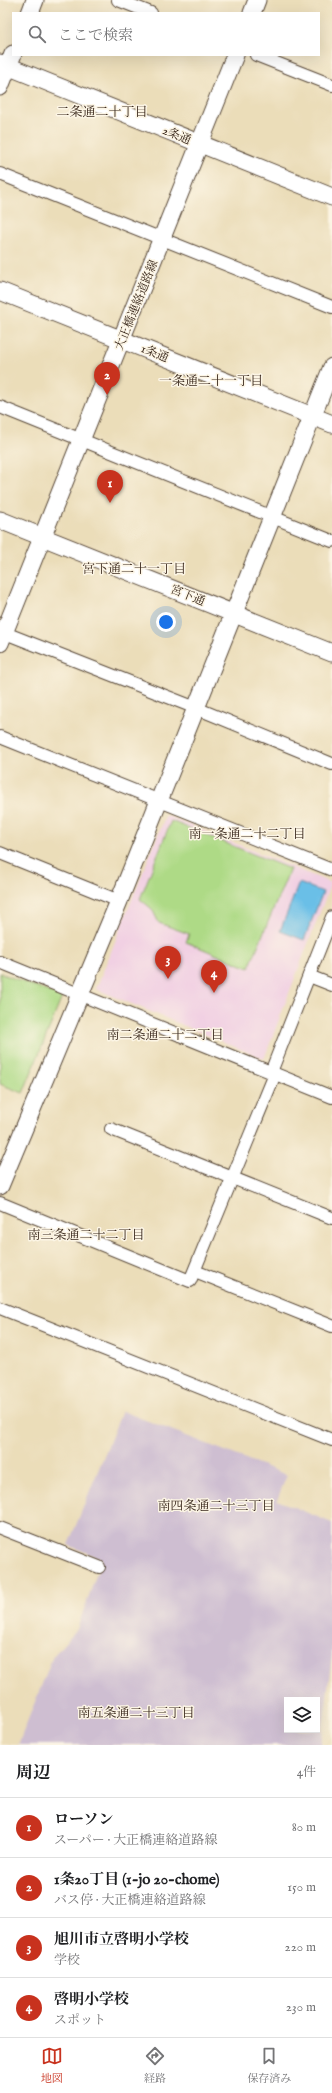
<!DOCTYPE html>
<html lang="ja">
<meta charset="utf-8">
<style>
:root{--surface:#fff;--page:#f6f6f6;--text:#202124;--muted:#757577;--line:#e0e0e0;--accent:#c8321e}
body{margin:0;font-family:"IM FELL English","Noto Serif JP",serif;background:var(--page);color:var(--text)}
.controls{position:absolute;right:12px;bottom:12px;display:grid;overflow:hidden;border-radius:0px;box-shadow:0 4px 16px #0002}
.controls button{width:36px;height:36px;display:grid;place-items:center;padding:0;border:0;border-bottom:1px solid var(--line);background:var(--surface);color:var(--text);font:20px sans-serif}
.you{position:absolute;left:166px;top:622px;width:14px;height:14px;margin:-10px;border:3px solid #fff;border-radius:50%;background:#1a73e8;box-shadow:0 0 0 6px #1a73e833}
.badge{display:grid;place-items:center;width:26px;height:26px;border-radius:50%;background:var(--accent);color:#fff;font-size:13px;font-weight:700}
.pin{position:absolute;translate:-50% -33px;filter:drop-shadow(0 1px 2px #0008)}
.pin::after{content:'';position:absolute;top:21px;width:14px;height:12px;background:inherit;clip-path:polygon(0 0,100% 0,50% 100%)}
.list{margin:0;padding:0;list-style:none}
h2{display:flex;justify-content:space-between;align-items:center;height:52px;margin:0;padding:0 16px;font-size:17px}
h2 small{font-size:13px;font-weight:400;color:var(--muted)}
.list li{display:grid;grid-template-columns:26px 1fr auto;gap:12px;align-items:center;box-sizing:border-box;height:60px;padding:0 16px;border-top:1px solid var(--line)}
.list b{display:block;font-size:15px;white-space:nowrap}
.list p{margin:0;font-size:13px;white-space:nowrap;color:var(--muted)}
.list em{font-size:13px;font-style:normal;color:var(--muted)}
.icon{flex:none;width:22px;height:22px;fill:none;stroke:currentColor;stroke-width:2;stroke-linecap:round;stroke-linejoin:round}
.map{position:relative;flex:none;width:332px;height:1745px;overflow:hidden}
.search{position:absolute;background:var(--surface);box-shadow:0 4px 16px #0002;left:12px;right:12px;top:12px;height:44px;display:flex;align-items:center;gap:10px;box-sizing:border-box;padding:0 14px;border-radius:0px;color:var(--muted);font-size:15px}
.sheet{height:292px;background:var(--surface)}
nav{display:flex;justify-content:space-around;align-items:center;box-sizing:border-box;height:56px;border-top:1px solid var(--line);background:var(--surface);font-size:11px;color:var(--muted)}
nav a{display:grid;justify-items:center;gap:2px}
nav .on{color:var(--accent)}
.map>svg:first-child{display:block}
</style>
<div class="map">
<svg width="332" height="1745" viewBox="0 0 332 1745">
<rect width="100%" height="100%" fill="#fcf5e5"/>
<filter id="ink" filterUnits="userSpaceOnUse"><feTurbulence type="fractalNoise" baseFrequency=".025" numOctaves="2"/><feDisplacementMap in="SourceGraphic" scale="8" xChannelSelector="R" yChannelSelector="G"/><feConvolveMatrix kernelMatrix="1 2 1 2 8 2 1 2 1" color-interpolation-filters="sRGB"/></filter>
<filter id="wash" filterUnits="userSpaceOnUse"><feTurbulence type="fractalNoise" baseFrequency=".012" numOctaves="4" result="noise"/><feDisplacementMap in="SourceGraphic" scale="16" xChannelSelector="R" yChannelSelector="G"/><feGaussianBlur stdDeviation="0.9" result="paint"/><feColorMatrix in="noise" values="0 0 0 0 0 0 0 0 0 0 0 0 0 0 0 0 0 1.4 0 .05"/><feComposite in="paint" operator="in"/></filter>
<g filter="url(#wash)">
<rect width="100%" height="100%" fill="#ebddb9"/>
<!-- built -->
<path fill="#f1d0e3" d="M166 815 331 883 264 1059 96 989Z"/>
<!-- industrial -->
<path fill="#cebed1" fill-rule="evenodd" d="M122 1411 287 1475 277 1500 332 1523V1655L321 1745H18L53 1656 77 1629 102 1559 68 1545ZM287 1700H317V1730H287Z"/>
<!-- green -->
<g fill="#aeda86" stroke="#748252">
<path d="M171 821 290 869 249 968 186 942 189 934 159 923 152 909 140 899Z"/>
<path d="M0 973 62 997 23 1093 0 1084Z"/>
</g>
<!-- water -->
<path fill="#6abfe7" stroke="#527482" d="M299 883 323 892 304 940 280 931Z"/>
</g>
<g filter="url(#ink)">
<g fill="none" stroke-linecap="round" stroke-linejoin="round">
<!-- street casing -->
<g stroke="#554535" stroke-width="14">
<g id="street">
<path d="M118 0 151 13"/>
<path d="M256 55 332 85"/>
<path d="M0 174 332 307"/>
<path d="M0 407 332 541"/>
<path d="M0 631 196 708 332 764"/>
<path d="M0 737 332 870"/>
<path d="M0 853 119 901"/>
<path d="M0 962 332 1097"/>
<path d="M309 976 332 985"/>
<path d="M271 1072 332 917"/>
<path d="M111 1129 332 1218"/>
<path d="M0 1203 190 1281 275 1074"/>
<path d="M195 1271 332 1326"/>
<path d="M0 1308 332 1440"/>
<path d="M0 1528 99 1567"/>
</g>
</g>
<!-- secondary casing -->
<g stroke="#554535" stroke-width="19">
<g id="secondary">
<path d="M30 13 35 0"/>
<path d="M252 13 257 0"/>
<path d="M0 63 332 197"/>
<path d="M0 87 13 54"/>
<path d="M0 291 332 424"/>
<path d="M0 520 332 653"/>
<path d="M0 643 235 55"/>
<path d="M0 1186 119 901 332 367"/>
</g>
</g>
<!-- street -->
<use href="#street" stroke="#fff" stroke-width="12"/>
<!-- secondary -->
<use href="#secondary" stroke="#fff" stroke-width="17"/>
</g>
</g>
<g text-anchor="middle" stroke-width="3" stroke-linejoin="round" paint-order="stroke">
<!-- street labels -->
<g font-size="12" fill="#3b2a1e" stroke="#fcf5e5">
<text transform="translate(177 135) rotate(22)" y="4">2条通</text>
<text transform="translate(136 305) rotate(-68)" y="4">大正橋連絡道路線</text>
<text transform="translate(155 353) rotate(22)" y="4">1条通</text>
<text transform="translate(188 595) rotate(22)" y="4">宮下通</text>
</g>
<!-- neighbourhood labels -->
<g font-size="13" fill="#3b2a1e" stroke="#fcf5e5">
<text x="102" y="116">二条通二十丁目</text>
<text x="211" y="385">一条通二十一丁目</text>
<text x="134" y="573">宮下通二十一丁目</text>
<text x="247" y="838">南一条通二十二丁目</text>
<text x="165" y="1039">南二条通二十二丁目</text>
<text x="86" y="1239">南三条通二十二丁目</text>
<text x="216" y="1510">南四条通二十三丁目</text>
<text x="136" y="1717">南五条通二十三丁目</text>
</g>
</g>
</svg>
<div class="controls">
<button><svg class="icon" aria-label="layers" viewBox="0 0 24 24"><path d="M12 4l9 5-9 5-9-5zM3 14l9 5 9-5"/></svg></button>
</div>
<div class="you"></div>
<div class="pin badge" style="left:110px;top:503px">1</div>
<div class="pin badge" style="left:107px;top:395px">2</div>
<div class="pin badge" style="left:168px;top:979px">3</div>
<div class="pin badge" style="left:214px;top:993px">4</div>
<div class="search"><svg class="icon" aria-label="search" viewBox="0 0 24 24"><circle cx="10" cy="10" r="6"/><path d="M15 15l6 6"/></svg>ここで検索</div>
</div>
<section class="sheet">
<h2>周辺<small>4件</small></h2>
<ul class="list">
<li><span class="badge">1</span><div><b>ローソン</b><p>スーパー · 大正橋連絡道路線</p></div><em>80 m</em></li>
<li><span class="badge">2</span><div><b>1条20丁目 (1-jo 20-chome)</b><p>バス停 · 大正橋連絡道路線</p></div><em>150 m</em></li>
<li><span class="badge">3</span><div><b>旭川市立啓明小学校</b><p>学校</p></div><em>220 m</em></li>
<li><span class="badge">4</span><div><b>啓明小学校</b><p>スポット</p></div><em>230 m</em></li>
</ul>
</section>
<nav>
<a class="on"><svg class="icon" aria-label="map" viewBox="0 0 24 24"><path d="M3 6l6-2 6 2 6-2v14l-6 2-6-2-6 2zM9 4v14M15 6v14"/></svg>地図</a>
<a><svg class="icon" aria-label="directions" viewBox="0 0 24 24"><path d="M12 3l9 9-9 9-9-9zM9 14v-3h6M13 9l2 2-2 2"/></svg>経路</a>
<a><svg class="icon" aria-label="saved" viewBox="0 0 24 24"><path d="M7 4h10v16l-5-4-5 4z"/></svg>保存済み</a>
</nav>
